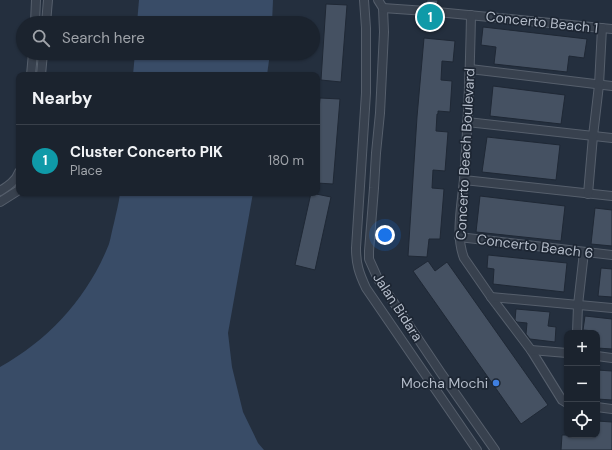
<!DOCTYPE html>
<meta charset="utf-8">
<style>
:root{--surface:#1b232e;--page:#242b36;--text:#f1f3f6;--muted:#a0a4aa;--line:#39404a;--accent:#0b8043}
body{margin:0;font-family:"DM Sans",sans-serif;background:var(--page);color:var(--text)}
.controls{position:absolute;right:12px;bottom:12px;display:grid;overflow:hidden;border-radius:8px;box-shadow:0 1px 3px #0004}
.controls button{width:36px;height:36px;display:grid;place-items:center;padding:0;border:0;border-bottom:1px solid var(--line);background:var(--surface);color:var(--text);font:20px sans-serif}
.you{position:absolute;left:385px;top:235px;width:14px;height:14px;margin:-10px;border:3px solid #fff;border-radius:50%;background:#1a73e8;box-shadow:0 0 0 6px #1a73e833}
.badge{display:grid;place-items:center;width:26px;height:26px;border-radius:50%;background:var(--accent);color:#fff;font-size:13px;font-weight:700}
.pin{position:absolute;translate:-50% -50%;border:2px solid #fff;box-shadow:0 1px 4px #0006}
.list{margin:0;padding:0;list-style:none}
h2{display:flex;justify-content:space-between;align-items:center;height:52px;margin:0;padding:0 16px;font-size:17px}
h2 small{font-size:13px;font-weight:400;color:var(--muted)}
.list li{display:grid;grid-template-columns:26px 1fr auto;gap:12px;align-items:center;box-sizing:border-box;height:72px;padding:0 16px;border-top:1px solid var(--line)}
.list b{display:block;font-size:15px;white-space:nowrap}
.list p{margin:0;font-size:13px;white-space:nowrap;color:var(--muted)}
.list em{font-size:13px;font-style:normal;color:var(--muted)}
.icon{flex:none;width:22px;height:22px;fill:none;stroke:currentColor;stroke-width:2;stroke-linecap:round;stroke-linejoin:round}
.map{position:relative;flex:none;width:612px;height:450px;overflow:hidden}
.search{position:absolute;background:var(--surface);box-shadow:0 1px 3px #0004;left:16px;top:16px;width:304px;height:44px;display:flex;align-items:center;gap:10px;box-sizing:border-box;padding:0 14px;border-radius:22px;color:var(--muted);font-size:15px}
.panel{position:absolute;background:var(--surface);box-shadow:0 1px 3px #0004;left:16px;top:72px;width:304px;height:124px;border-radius:8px}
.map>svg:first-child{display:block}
</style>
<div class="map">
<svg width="612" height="450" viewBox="0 0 612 450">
<rect width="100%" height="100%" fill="#242f3e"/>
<!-- water -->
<g fill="#394c67">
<path d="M139 0H273L272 23H137Z"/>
<path d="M135 53H270L267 75H133Z"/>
<path d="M120 193H253L228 333 232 367 243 412 258 443 264 450H0V367C50 339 88 297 109 244 111 237 112 230 114 223 116 213 119 203 120 193Z"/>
</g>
<!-- building -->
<g fill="#455162" stroke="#1f2835">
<path d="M427 0H438L437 7H434L432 11V15L436 17 435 24 424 23 425 16H429L431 12V8L426 6Z"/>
<path d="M326 4 347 5 341 82 321 80Z"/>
<path d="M483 27 587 39 584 58 569 56 567 72 494 64 496 47 481 45Z"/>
<path d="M424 38 455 41 453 62 442 61 441 80 452 81 450 112 438 111V114H437L436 131 448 132 445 171 433 170 432 188 444 189 440 239H429L427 257 408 256 417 117Z"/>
<path d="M493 86 565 95 561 124 490 116Z"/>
<path d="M320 98 340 99 333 184 317 183V133Z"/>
<path d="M487 137 560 145 556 180 482 172Z"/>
<path d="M311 193 331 197 315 270 295 265Z"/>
<path d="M480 196 565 206 561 241 476 232Z"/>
<path d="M595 208 612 210V246L591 244Z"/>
<path d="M488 255 567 263 564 292 493 284 494 269 487 268Z"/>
<path d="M428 261 435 271 447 262 548 405 521 424 413 271Z"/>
<path d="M601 268 612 269V297L598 296Z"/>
<path d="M516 309 550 312 548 326 556 327 555 342 530 339 526 334 527 323 517 322 515 320Z"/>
<path d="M585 316 612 319V349L597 348V333H594V331L583 330Z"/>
<path d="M597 370 612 371V400L597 399Z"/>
<path d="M597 421 612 422V450H561L562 435H597Z"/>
</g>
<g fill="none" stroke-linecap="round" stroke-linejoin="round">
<!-- street casing -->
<g stroke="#565f6c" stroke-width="10">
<g id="street">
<path d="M364 0 366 28V93L356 248C356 264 359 273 366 288L477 450"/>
<path d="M378 0 383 8 384 32 380 113 376 153 374 188 369 251V259L378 279 441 373 495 450"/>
<path d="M383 8 426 11"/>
<path d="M437 12 612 29"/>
<path d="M471 15C470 70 468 124 464 179 462 203 455 236 464 258L491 297 531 350 562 400 567 403"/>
<path d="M35 23 36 0"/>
<path d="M46 23 48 0"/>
<path d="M470 69 612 86"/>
<path d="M31 75 33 53"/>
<path d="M41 75 43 53"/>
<path d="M467 122 612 138"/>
<path d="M464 180 612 196"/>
<path d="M0 191C8 186 16 181 19 172"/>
<path d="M588 194 593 136 599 85 602 28"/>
<path d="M0 202 19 190"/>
<path d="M459 237 612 255"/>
<path d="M491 297 612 308"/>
<path d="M577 333 578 305 584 252"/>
<path d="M531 350 567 353"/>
<path d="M597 356 612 358"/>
<path d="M597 407 612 409"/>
</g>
</g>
<!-- street -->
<use href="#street" stroke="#38414e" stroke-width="8"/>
</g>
<!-- markers -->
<circle fill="#3f7fe0" stroke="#1d2633" stroke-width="1.5" cx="496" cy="383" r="4"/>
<g text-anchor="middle" stroke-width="3.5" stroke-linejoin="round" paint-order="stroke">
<!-- street labels -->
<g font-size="14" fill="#b4bcc9" stroke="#1d2633">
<text transform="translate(542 22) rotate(6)" y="5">Concerto Beach 1</text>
<text transform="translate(465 154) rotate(-87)" y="5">Concerto Beach Boulevard</text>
<text transform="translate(535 246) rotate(7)" y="5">Concerto Beach 6</text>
<text transform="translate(398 307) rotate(57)" y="5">Jalan Bidara</text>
</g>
<!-- poi labels -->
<g font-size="14" fill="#b4bcc9" stroke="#1d2633" text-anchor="end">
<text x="488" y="388">Mocha Mochi</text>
</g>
</g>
</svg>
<div class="controls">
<button>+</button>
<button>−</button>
<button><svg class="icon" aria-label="locate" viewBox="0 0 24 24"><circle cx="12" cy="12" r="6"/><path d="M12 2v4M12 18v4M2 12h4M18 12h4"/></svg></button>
</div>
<div class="you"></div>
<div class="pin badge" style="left:430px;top:17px;background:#0f9aa8">1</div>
<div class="search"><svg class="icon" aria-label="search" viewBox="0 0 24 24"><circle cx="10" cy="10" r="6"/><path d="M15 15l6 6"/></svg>Search here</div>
<section class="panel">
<h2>Nearby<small></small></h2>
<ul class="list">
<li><span class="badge" style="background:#0f9aa8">1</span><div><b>Cluster Concerto PIK</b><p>Place</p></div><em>180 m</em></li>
</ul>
</section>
</div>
